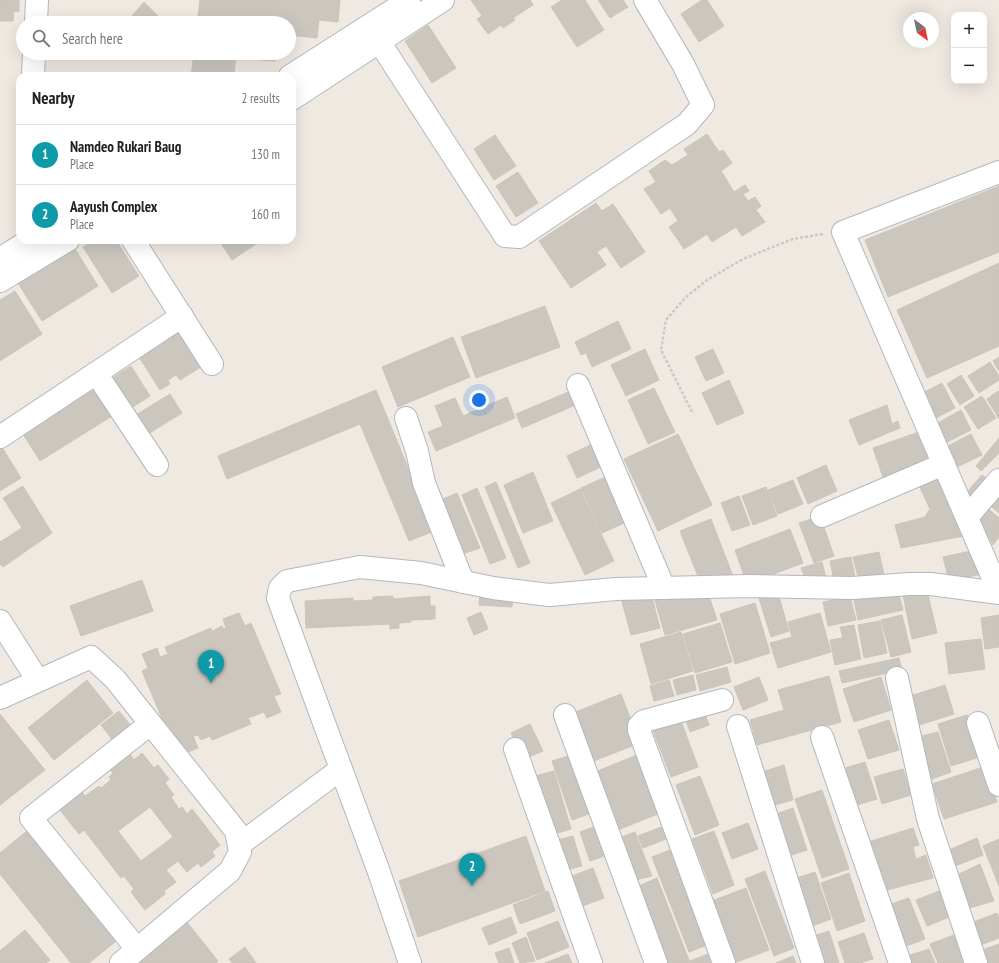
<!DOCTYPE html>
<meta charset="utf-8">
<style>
:root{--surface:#fff;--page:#f2f2f2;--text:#222;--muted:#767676;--line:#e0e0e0;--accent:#4264fb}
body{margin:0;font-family:"PT Sans Narrow",sans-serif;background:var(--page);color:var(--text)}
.controls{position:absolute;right:12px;top:12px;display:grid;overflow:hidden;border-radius:8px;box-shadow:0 4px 16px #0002}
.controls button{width:36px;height:36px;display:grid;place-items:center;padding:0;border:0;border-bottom:1px solid var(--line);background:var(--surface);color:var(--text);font:20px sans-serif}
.compass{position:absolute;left:903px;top:12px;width:36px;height:36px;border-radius:50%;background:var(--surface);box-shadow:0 4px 16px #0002;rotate:147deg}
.you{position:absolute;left:479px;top:400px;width:14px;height:14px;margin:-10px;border:3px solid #fff;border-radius:50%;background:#1a73e8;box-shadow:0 0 0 6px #1a73e833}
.badge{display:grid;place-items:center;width:26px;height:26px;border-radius:50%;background:var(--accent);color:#fff;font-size:13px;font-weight:700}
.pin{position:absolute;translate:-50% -33px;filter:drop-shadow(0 1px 2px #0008)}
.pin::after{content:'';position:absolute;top:21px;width:14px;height:12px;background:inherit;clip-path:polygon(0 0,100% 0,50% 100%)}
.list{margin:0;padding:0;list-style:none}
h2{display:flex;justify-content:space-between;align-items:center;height:52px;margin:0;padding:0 16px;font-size:17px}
h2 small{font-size:13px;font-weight:400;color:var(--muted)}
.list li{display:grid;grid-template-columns:26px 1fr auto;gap:12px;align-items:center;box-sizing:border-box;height:60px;padding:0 16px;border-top:1px solid var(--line)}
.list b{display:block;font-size:15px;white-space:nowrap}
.list p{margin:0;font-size:13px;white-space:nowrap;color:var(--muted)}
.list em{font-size:13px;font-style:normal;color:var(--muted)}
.icon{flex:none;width:22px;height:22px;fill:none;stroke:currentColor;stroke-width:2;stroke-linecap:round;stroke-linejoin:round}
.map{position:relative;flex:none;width:999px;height:963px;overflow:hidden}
.search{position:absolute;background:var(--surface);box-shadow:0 4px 16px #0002;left:16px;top:16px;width:280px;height:44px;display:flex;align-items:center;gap:10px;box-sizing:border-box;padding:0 14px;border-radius:22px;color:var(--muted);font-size:15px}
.panel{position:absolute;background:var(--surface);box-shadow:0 4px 16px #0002;left:16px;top:72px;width:280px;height:172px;border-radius:12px}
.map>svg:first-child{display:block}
</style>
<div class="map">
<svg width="999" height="963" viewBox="0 0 999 963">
<rect width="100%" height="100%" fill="#efe9e1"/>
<!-- building -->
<g fill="#cbc7bf" stroke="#cbc5ba" fill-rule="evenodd">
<path d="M0 0H19V12L14 11 13 21H0Z"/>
<path d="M200 0H340L338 22 319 20 317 38 289 35V23H197Z"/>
<path d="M471 0H530L533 5 513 18 515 20 503 28 501 25 488 34 477 19 482 16Z"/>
<path d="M562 0H585L604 30 577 47 551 7Z"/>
<path d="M598 0H623L628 7 610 18Z"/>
<path d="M702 0H707L724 26 699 42 681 14Z"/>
<path d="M144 2 159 17 153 23H126Z"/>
<path d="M428 25 456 68 432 83 405 41Z"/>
<path d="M194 53H236L234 76H191Z"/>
<path d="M249 53H276L275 61 249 59Z"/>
<path d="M707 134 719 152 723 150 732 163 721 171 734 192 745 185 749 191 743 194 748 201 755 197 761 206 756 210 765 222 742 236 736 227 712 242 707 234 684 249 669 227 678 221 670 208 661 214 644 189 656 182 649 171 665 160 672 165 688 155 684 149Z"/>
<path d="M495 135 516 166 494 180 474 149Z"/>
<path d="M518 172 538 203 516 217 496 186Z"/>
<path d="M999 186V252L888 297 865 240Z"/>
<path d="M596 203 602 211 613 204 645 252 621 268 606 246 597 252 606 265 571 288 539 241Z"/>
<path d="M95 240H116L139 276 112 293 83 247Z"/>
<path d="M219 240H262L232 260Z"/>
<path d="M72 244 98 286 42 321 16 280Z"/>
<path d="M999 263V346L927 378 897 310Z"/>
<path d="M15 291 42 334 0 361V300Z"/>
<path d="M545 306 560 347 476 378 461 337Z"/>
<path d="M618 321 631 349 592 367 586 353 581 355 575 342Z"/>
<path d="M182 330 204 365 180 380 176 375 168 380 170 384 160 390 139 357Z"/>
<path d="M453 337 470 377 398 407 382 367Z"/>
<path d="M645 349 659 380 626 396 611 365Z"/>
<path d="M713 349 724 373 706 381 695 357Z"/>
<path d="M999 357V371L993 361Z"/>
<path d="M990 362 999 376V380L979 393 968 376Z"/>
<path d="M131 366 150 396 125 412 106 382Z"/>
<path d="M961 375 974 396 960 405 947 384Z"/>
<path d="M729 380 744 413 717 425 702 393Z"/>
<path d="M942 383 955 408 936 418 923 393Z"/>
<path d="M654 388 675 432 648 444 628 400Z"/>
<path d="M95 389 112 416 40 461 23 434Z"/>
<path d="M376 390 434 531 409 541 360 424 227 479 218 456Z"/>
<path d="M573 390 578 404 522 428 516 414Z"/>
<path d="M998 391 999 392V419L987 399Z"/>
<path d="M170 394 182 413 148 434 136 415Z"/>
<path d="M982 396 996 418 978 429 964 407Z"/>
<path d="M507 397 515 418 436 451 428 432 443 426 435 406 455 398 463 416Z"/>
<path d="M887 405 892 424 898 421 900 428 859 445 849 420Z"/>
<path d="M961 410 971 430 945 443 936 424Z"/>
<path d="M919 432 930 465 884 480 873 448Z"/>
<path d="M678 434 712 505 658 531 624 459Z"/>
<path d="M971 434 982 455 957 467 946 447Z"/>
<path d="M999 438V453L981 471 976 466Z"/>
<path d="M0 444 21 478 0 491Z"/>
<path d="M592 444 603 466 577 478 567 456Z"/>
<path d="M826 465 837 491 808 504 797 478Z"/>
<path d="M533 472 553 521 523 533 504 485Z"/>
<path d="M940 473 969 535 901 548 895 525 925 517 930 509 917 481Z"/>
<path d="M612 474 633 519 602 533 581 488Z"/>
<path d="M982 475 993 483 976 503 968 491Z"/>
<path d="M793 480 803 504 778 514 768 490Z"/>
<path d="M496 482 530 563 518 568 485 487Z"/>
<path d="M23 486 52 533 3 567 0 564V542L22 528 3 498Z"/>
<path d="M999 486V513L986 502Z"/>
<path d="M766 487 777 516 753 525 742 496Z"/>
<path d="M477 488 506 558 490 564 462 495Z"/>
<path d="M580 489 614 561 585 575 551 503Z"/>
<path d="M457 493 480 548 465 553 443 499Z"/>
<path d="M739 496 750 525 732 531 721 503Z"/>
<path d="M985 506 999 518V537L993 545 978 519Z"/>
<path d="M820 516 834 556 814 563 799 523Z"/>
<path d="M711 519 734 579 701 584 680 531Z"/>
<path d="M790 529 803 563 747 584 735 550Z"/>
<path d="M976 550 982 574 949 581 943 557Z"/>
<path d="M879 552 884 575 859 581 853 557Z"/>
<path d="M851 557 856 582 835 586 830 561Z"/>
<path d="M822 562 827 582 807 583 801 568Z"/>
<path d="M142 580 153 611 81 636 70 606Z"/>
<path d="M650 590 660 628 631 635 621 598Z"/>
<path d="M777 590 789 631 771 637 757 592Z"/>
<path d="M902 590 927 591 937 633 912 639Z"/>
<path d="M898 591 903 610 858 620 853 595Z"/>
<path d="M480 593 513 594 512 607 479 605Z"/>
<path d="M393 596V599L430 596V606H435V619L411 620V622L399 623V628L390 629V624L306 628 305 601 353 598V601L373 600V597Z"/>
<path d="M850 596 856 620 828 626 823 602Z"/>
<path d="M654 597 710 599 717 620 665 635Z"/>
<path d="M755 603 770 653 735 664 720 614Z"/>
<path d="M481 612 488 629 474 635 467 618Z"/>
<path d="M239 613 245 626 251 623 281 694 274 696 281 712 267 718 264 712 248 718 251 724 212 740 210 736 201 740 198 735 193 736 198 748 178 756 142 671 148 668 142 654 157 648 160 657 168 654 165 647 211 628 212 631 222 626 223 629 226 628 223 619Z"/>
<path d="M820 613 831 652 778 668 770 643 792 637 788 622Z"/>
<path d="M902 615 911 652 891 657 881 620Z"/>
<path d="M999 615V647L985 649 981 618Z"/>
<path d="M880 621 887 653 864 658 858 625Z"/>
<path d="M720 623 732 662 695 673 683 634Z"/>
<path d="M854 625 861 659 835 665 830 640 843 638 840 627Z"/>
<path d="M681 632 693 671 651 684 640 644Z"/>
<path d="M981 639 985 669 949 674 945 643Z"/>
<path d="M899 658 902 670 842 683 839 671Z"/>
<path d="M727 667 731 682 700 691 696 675Z"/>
<path d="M693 675 696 690 677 695 673 680Z"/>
<path d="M829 676 841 722 757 745 750 720 784 710 778 690Z"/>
<path d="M759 677 768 700 743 710 734 687Z"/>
<path d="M881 677 891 710 854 722 843 689Z"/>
<path d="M87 680 113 713 54 760 28 728Z"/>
<path d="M669 680 674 696 654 701 650 686Z"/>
<path d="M945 685 954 714 913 727 904 698Z"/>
<path d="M621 694 640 743 591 762 573 713Z"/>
<path d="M119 711 136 732 118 747 101 725Z"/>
<path d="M0 714 45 770 0 805Z"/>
<path d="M705 714 709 725 690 732 686 721Z"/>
<path d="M967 715 980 757 951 766 938 724Z"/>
<path d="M680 718 698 767 671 777 652 728Z"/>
<path d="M889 720 899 750 868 759 858 730Z"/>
<path d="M530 724 543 751 524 759 511 733Z"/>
<path d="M938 732 951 772 929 780 918 737Z"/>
<path d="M142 753 154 768 158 765 169 779 165 783 174 795 171 797 179 809 182 807 187 814 192 809 220 845 212 852 215 856 201 867 198 863 187 872 178 861 166 870 176 882 164 891 165 894 145 910 131 892 134 889 124 876 121 878 84 830 79 834 60 810 82 792 85 796 99 786 101 788 111 780 109 777 113 773 110 769 130 754 134 760ZM150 807 173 837 141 861 118 831Z"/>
<path d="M642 753 665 811 618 830 595 772Z"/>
<path d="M574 754 594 812 572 820 552 761Z"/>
<path d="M865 762 877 799 850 807 838 770Z"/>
<path d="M784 765 793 800 768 807 759 773Z"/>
<path d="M986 766 997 802 944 819 932 784Z"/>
<path d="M903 769 911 795 882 804 874 777Z"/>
<path d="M554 771 571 829 551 835 535 776Z"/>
<path d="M700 776 719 825 695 835 676 785Z"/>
<path d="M822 790 849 869 822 878 795 799Z"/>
<path d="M793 808 807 850 782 858 768 817Z"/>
<path d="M748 823 758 849 732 859 722 833Z"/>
<path d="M599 825 610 854 590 861 580 832Z"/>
<path d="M32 827 120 938 89 963H71L0 874V853Z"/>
<path d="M661 827 666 839 643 848 638 836Z"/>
<path d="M913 828 919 845 913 847 916 859 926 855 933 878 887 890 865 843Z"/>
<path d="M714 831 734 885 713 894 692 839Z"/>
<path d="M635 832 652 876 635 880 616 839Z"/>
<path d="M526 836 545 891 418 937 399 881Z"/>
<path d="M573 836 582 866 566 870 557 840Z"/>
<path d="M977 838 983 855 955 866 949 850Z"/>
<path d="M999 839V886L983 846Z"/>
<path d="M675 848 713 943 689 952 652 857Z"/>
<path d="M980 864 994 901 966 909 955 876Z"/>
<path d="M593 868 604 898 580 907 569 877Z"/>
<path d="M765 871 794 948 774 956 745 879Z"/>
<path d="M815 872 831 919 804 929 788 881Z"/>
<path d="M849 873 865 921 837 931 821 883Z"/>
<path d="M657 878 690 963H661L634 888Z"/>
<path d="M746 888 769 950 734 963 709 902Z"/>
<path d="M947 888 957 914 927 926 916 900Z"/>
<path d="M548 891 555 911 520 924 513 905Z"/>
<path d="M909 898 925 939 901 948 888 905Z"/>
<path d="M997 913 999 918V938L975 947 968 924Z"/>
<path d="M511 917 517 933 489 945 482 928Z"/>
<path d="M186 921 218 961 216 963H133Z"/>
<path d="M558 921 569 947 537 960 527 933Z"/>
<path d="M25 930 50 960 46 963H0V951Z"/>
<path d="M829 931 839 963H816L808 938Z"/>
<path d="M864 933 873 959 860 963H845L838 942Z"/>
<path d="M959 933 970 963H938L930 944Z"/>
<path d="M526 937 535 961 520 963 512 943Z"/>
<path d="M999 944V963H982L977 952Z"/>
<path d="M245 947 256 963H232L229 959Z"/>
<path d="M509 948 514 963H499L495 953Z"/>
<path d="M929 949 935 963H906L904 957Z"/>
<path d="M714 952 718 963H691L690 961Z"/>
<path d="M568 954 572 963H545Z"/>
<path d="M793 956 796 963H776Z"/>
</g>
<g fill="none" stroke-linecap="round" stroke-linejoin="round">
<!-- street casing -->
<g stroke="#b4b7c1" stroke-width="24">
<g id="street">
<path d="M36 23 37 0"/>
<path d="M369 26 505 236 519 237 687 124 703 105 683 64 645 0"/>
<path d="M33 76 34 53"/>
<path d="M290 76 409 0"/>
<path d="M292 99 443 0"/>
<path d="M999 172 843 232 999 592"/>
<path d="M133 240 212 364"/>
<path d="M0 259 30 240"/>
<path d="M0 281 68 240"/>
<path d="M96 373 157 465"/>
<path d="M578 385 664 588"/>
<path d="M406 418 417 451 424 483 463 582"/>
<path d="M0 437 182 316"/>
<path d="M822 516 944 464"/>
<path d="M967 517 999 480"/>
<path d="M0 621 35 676"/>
<path d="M897 678 928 819 976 963"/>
<path d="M0 698 91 657 115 679 236 831 240 852 230 871 121 963"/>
<path d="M722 700 644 721 639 726V730L724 963"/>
<path d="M565 715 656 963"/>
<path d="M978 723 999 785"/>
<path d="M738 726 813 963"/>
<path d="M822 737 900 963"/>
<path d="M515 749 591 963"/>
<path d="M239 845 341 769"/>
<path d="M137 949 31 818 150 724"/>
<path d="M410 963 379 872 278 598 280 588 287 581 360 567 421 573 493 588 549 595 616 589 749 586 852 588 910 584H931L999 593"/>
</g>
</g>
<!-- path -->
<path stroke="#c9c9c9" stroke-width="2.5" stroke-dasharray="3 2" stroke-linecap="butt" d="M692 412 661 350 666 320 685 298 707 280 743 259 793 239 823 234"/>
<!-- street -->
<use href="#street" stroke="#fff" stroke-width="22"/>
</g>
</svg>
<div class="controls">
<button>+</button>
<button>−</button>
</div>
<svg class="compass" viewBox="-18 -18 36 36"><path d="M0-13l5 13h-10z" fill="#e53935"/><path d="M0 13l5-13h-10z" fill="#767676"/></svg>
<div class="you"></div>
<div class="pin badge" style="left:211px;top:683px;background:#0f9aa8">1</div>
<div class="pin badge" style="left:472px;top:886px;background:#0f9aa8">2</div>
<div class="search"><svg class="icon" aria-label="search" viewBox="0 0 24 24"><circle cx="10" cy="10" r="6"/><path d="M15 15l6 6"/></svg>Search here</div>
<section class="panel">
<h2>Nearby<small>2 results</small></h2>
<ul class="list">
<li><span class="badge" style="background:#0f9aa8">1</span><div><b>Namdeo Rukari Baug</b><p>Place</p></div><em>130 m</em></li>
<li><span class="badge" style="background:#0f9aa8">2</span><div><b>Aayush Complex</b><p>Place</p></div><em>160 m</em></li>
</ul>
</section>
</div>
